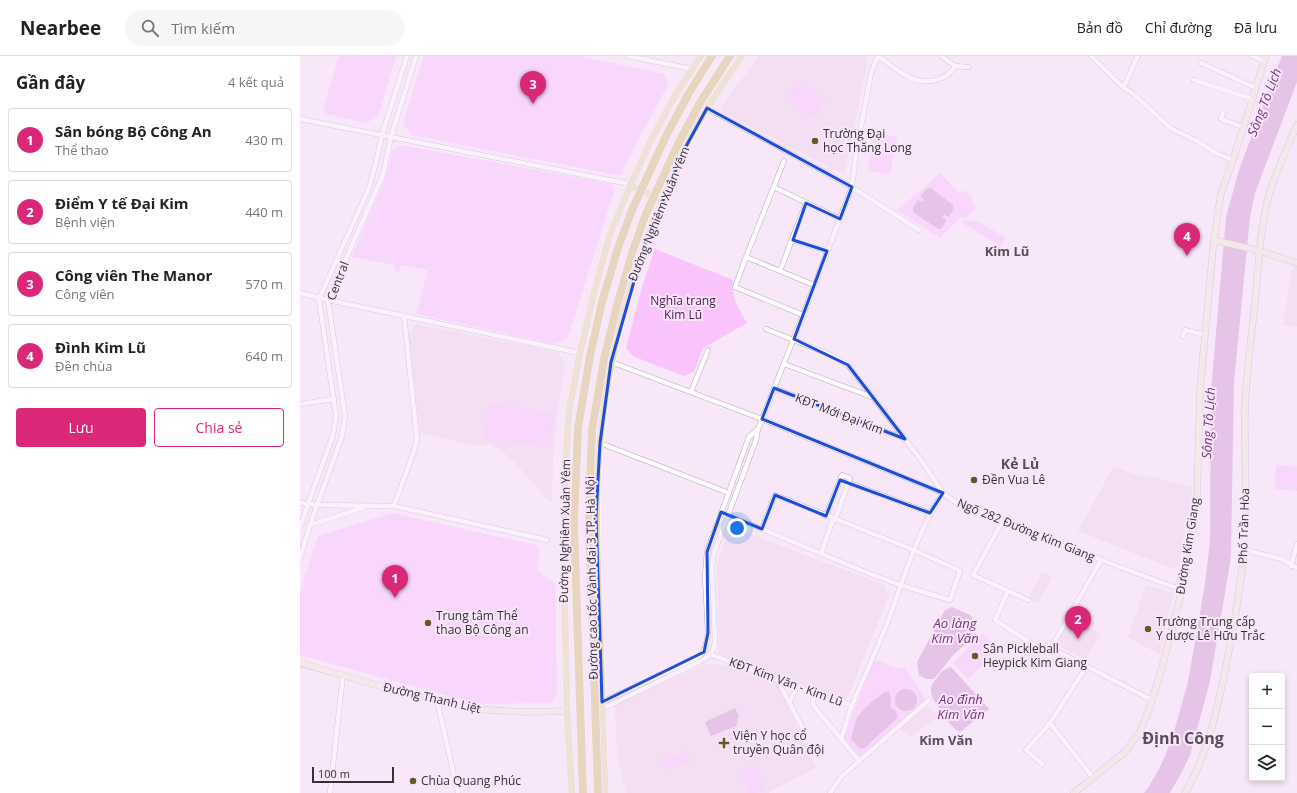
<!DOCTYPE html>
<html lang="vi">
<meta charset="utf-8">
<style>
:root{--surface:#fff;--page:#f6f6f6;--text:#222;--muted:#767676;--line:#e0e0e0;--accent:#db2777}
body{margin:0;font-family:"Open Sans",sans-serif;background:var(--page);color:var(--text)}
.controls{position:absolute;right:12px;bottom:12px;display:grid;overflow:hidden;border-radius:4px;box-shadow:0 2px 6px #0003}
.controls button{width:36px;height:36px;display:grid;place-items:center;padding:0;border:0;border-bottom:1px solid var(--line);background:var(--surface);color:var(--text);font:20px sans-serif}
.scale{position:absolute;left:12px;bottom:10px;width:82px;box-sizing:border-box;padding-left:4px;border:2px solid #373037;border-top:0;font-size:11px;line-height:14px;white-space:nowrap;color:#373037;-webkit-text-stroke:3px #f8e6f9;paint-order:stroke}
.you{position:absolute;left:437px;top:472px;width:14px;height:14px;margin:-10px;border:3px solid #fff;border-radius:50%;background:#1a73e8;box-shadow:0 0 0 6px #1a73e833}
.badge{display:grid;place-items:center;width:26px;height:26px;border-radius:50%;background:var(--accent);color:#fff;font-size:13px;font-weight:700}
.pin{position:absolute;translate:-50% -33px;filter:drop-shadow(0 1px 2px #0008)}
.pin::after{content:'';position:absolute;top:21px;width:14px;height:12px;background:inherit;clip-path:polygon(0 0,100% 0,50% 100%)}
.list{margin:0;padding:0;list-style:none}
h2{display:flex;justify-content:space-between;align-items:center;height:52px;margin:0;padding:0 16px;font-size:17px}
h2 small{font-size:13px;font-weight:400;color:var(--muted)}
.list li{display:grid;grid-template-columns:26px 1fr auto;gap:12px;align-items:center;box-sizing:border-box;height:64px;margin:0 8px 8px;padding:0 8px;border:1px solid var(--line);border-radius:4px}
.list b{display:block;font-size:15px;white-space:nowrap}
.list p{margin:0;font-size:13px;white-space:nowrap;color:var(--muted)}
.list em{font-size:13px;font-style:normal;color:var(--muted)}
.actions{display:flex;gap:8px;padding:12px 16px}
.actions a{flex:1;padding:9px 0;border:1px solid var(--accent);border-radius:4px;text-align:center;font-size:14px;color:var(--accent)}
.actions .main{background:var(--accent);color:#fff}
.icon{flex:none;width:22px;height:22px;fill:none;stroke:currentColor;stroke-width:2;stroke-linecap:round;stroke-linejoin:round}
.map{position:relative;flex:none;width:997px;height:737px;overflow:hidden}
header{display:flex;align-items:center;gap:24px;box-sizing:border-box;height:56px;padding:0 20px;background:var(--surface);border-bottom:1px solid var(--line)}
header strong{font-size:19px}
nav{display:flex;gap:22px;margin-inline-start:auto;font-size:14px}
.search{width:280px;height:36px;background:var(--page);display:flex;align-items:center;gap:10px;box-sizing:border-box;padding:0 14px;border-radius:22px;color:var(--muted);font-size:15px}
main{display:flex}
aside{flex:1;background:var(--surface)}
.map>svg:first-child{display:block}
</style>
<header>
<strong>Nearbee</strong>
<div class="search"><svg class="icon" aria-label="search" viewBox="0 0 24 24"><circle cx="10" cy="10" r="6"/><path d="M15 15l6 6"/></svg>Tìm kiếm</div>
<nav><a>Bản đồ</a><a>Chỉ đường</a><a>Đã lưu</a></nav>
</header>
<main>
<aside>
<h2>Gần đây<small>4 kết quả</small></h2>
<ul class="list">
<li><span class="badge">1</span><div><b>Sân bóng Bộ Công An</b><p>Thể thao</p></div><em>430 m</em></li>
<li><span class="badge">2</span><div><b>Điểm Y tế Đại Kim</b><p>Bệnh viện</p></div><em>440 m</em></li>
<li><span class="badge">3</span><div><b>Công viên The Manor</b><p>Công viên</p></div><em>570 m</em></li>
<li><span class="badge">4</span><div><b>Đình Kim Lũ</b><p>Đền chùa</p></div><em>640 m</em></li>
</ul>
<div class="actions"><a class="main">Lưu</a><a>Chia sẻ</a></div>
</aside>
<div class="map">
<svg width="997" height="737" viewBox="0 0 997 737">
<rect width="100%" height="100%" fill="#f8e6f9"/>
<!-- built -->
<g fill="#edd6ed">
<path d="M459 0H564L567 2 568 4 545 115 543 118 419 54Z"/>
<path d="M993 209 997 210V271L983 269Z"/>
<path d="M115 268 258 296 265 307 256 368 253 404 252 445H249L215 407 203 396 190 388 176 390 120 377 108 278Z"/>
<path d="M814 410 828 416 842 420 857 422 892 432 890 458 886 459 883 472 885 475 879 510 874 513 778 475Z"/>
<path d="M431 471 584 529 589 539 546 645 419 598 417 507Z"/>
<path d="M742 516 753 520 738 547 729 542Z"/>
<path d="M846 529 874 538 866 564 868 565 859 598 828 581Z"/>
<path d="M771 561 801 578 785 604 756 588Z"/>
<path d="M412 608 423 609 474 624 499 674 516 712 469 736V737H326L317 700 315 649 404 609Z"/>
<path d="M625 650H629L639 661 609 682 601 672Z"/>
</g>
<!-- green -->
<g fill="#fac3fc">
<path d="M39 0H96L78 60 66 67 27 58 23 54Z"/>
<path d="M124 0H278L364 18 368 29 336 87 321 119H316L112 79 103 68Z"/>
<path d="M497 25 526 44 514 62 486 43Z"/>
<path d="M576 76 597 81 590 119 568 114Z"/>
<path d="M99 90H107L311 128 315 133 309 150 268 282 255 288 116 258 128 214 101 209 99 216 95 215 96 209 52 201 87 118 93 93Z"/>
<path d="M640 117 658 136 665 135 672 142 674 149 676 151 666 162 661 161 640 182 598 154Z"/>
<path d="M666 164 679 166 706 182 700 190 661 166Z"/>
<path d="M355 193 433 224C431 240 439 254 447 267L403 292 394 316 384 320 335 301 331 298 326 292 342 231Z"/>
<path d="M189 348 254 357 250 391 184 383Z"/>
<path d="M976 409 997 411V435L975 433Z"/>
<path d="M93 457 239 490 238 515 255 528 257 639 251 647 179 648 0 599V535L18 480Z"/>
<path d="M683 578 698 593 668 623 653 607Z"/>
<path d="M579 604 593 612H605L626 644 560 701 544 682 573 606Z"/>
<path d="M387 695 391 705 365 714 362 704Z"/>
<path d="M457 710 464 734 455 737H448L441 715Z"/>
</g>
<!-- water -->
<g fill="#d09bd2">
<path d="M982 0H997V26L955 137 950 161 934 326 931 496 930 507 910 625 890 699 882 716 871 735 870 737H844L848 732 858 715 866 698 874 676 888 626 905 528 910 485 911 335 926 161 939 114Z"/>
<path d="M629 132 632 133 653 149 654 151 649 161 644 158 642 161 647 164 641 173H638L613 156V152L618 144 622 146 624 143 620 141 626 133Z"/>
<path d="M652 551 670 559 675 567 673 570 674 576 671 583 654 598 634 623H626L619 619 617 606 645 554Z"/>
<path d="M651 611 689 653 660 676C652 674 635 648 632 640 631 637 631 633 631 630L642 615Z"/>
<circle cx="606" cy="644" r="11"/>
<path d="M585 636H589L591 642 590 651C595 654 598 656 597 662L566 691 562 693 559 692 551 683 557 661 568 649Z"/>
<path d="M435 652 439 660 436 670 411 680 405 666Z"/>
</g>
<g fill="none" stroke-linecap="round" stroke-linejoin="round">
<!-- street casing -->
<g stroke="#b9a8ba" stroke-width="5.5">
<g id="street">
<path d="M328 0 392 13"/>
<path d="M578 0C595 13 616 32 639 23 647 20 651 17 655 10L641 0"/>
<path d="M791 0 823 31 836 40 870 72 897 85 916 97 933 104"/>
<path d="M952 0 964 5"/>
<path d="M901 7 956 32"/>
<path d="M655 10 668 11"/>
<path d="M894 24 952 43"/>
<path d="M823 31C830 21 832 10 838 0"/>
<path d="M407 52 552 131 619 174"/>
<path d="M923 57 921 63 943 71"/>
<path d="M0 63 309 124 325 127 330 130"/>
<path d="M484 105 446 201 514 229"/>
<path d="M474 131 540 163"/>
<path d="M493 184 527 195"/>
<path d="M446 201 435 231 503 259"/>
<path d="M480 215 506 147"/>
<path d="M0 237 28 244 280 297"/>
<path d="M466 273 531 299 548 309 621 404 643 437 654 445 666 452 703 464 817 510 882 534"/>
<path d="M883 280 885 274 905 279"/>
<path d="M311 306 462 363 643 437"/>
<path d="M484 308 572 341"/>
<path d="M474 332 605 383"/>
<path d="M391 336 408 294"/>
<path d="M0 348 34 343"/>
<path d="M300 387 429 437"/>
<path d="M549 427 630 457"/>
<path d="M0 447 17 449 94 450 247 484"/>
<path d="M94 450 114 395 117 383 104 260"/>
<path d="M421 456 563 515 600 529 650 544 660 515 614 494 475 439 462 473"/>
<path d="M526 460 542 419 550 422 535 464"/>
<path d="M703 464 673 519 728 544"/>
<path d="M10 469 65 451"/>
<path d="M0 472 8 448 33 379 36 360 19 243 69 132 76 106 82 79 107 0"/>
<path d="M945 494 982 503 997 512"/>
<path d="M521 498 533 463"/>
<path d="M0 502 10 469 42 380 45 360 28 244 83 119 91 81 116 0"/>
<path d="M991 510 997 488"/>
<path d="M708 535 695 564 745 596 751 592 852 644"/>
<path d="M751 592 801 504"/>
<path d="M409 598 514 637 552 650"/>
<path d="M477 623 502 671"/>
<path d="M514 637 513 649 560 706"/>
<path d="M137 644 158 737"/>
<path d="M302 646 395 603C405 597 407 588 408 577L405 520 407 496 449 381 458 373"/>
<path d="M489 647 497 631"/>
<path d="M302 653 401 605C409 600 413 597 415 587L412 510 414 497 456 384 458 373 503 259 552 131 556 96 567 39 571 17 578 0"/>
<path d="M750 667 793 722"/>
<path d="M541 683C545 672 548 660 552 649 564 622 576 595 587 568 603 525 617 475 643 437"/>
<path d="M742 708 726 694 750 667 786 611"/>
<path d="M30 737 43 619"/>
<path d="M530 737 541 721 629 644"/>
</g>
</g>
<!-- secondary casing -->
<g stroke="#b9a8ba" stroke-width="7">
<g id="secondary">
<path d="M914 184 960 195 997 207"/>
<path d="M0 607 83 631 173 653 224 656 267 655"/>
<path d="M774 737 825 696 839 677 849 654 861 615 885 522 897 448 900 333 913 192 918 157 921 137 933 104 966 0"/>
<path d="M885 737C908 698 917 654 926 610 933 572 941 533 944 495 948 448 944 401 945 354 946 319 951 283 955 248 958 213 960 172 969 139 976 115 987 92 997 69"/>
</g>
</g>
<!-- primary casing -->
<g stroke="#fff" stroke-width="8">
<g id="primary">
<path d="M330 130 358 141"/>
<path d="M272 737 267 655 264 515 265 415 269 355 280 297 294 237 309 181 330 130 351 84 377 36 401 0"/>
<path d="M305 737C303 675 301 614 299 552 297 497 294 441 300 386 308 299 331 214 367 134 374 116 381 98 390 81 405 53 424 26 442 0"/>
</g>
</g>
<!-- street -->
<use href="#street" stroke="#fff" stroke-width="4.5"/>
<!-- secondary -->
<use href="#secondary" stroke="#f2ecd7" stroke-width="6"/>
<!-- primary -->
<use href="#primary" stroke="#e5dab0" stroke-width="7"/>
<!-- highway-bridge casing -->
<g stroke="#fff" stroke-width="9" stroke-linecap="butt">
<g id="highway-bridge">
<path d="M283 737 274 467 278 372 290 300 302 246 318 192 332 154 366 80 389 37 412 0"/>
<path d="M298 737 289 467 290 423 292 374 304 303 317 249 332 197 345 160 379 86 401 45 430 0"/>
</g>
</g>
<!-- highway-bridge -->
<use href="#highway-bridge" stroke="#d3c17b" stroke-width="8"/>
</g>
<!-- marked area -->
<path d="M0 0H997V737H0ZM407 52 552 131 540 163 506 147 493 184 527 195 494 283 548 309 605 383 474 332 462 363 643 437 630 457 540 424 526 460 475 439 462 473 421 456 407 496 408 577 404 596 302 646 296 460 300 387 311 306 345 187 384 94Z" fill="#f8e6f9" fill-opacity=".55" fill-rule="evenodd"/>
<path fill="none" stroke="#1d4ed8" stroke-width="3" stroke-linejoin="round" d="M407 52 552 131 540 163 506 147 493 184 527 195 494 283 548 309 605 383 474 332 462 363 643 437 630 457 540 424 526 460 475 439 462 473 421 456 407 496 408 577 404 596 302 646 296 460 300 387 311 306 345 187 384 94Z"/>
<!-- markers -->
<g fill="#655825" stroke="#f8e6f9" stroke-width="1.5">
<circle cx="515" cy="85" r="4"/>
<circle cx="674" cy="424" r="4"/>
<circle cx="128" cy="567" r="4"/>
<circle cx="848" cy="573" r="4"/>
<circle cx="675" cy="600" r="4"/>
<path d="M422 681h4v4h4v4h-4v4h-4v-4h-4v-4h4z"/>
<circle cx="113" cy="725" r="4"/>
</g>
<g text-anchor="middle" stroke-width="4" stroke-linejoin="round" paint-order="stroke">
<!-- poi labels -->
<g font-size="12" fill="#373037" stroke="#f8e6f9" text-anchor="start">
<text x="523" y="82">Trường Đại<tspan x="523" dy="14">học Thăng Long</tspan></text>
<text x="682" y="428">Đền Vua Lê</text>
<text x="136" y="564">Trung tâm Thể<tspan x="136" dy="14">thao Bộ Công an</tspan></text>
<text x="856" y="570">Trường Trung cấp<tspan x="856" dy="14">Y dược Lê Hữu Trắc</tspan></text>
<text x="683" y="597">Sân Pickleball<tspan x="683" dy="14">Heypick Kim Giang</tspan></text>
<text x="433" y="684">Viện Y học cổ<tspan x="433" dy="14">truyền Quân đội</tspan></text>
<text x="121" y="729">Chùa Quang Phúc</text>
</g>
<!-- street labels -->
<g font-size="12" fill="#373037" stroke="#f8e6f9">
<text transform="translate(359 158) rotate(-68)" y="4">Đường Nghiêm Xuân Yêm</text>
<text transform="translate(38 225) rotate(-69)" y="4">Central</text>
<text transform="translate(539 358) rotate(21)" y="4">KĐT Mới Đại Kim</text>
<text transform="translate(944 470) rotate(-88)" y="4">Phố Trần Hòa</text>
<text transform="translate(726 474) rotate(22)" y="4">Ngõ 282 Đường Kim Giang</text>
<text transform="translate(265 475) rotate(-89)" y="4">Đường Nghiêm Xuân Yêm</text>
<text transform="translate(888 490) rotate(-81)" y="4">Đường Kim Giang</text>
<text transform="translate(292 522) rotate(-91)" y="4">Đường cao tốc Vành đai 3 TP. Hà Nội</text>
<text transform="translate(486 626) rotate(20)" y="4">KĐT Kim Văn - Kim Lũ</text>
<text transform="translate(132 642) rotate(13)" y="4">Đường Thanh Liệt</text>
</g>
<!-- park labels -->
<g font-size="12" fill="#531457" stroke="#f8e6f9">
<text x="383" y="249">Nghĩa trang<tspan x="383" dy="14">Kim Lũ</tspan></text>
</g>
<!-- water labels -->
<g font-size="13" font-style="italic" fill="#753579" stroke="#f8e6f9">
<text transform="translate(964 46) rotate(-69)" y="5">Sông Tô Lịch</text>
<text transform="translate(908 367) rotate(-87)" y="5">Sông Tô Lịch</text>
<text x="655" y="572">Ao làng<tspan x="655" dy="15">Kim Văn</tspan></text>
<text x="661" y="648">Ao đình<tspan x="661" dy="15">Kim Văn</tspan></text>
</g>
<!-- neighbourhood labels -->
<g font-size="13" font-weight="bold" fill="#5a4c5b" stroke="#f8e6f9">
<text x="707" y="200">Kim Lũ</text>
<text x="646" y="689">Kim Văn</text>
</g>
<!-- quarter labels -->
<g font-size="14" font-weight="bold" fill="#5a4c5b" stroke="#f8e6f9">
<text x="720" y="413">Kẻ Lủ</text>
</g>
<!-- district labels -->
<g font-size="16" font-weight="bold" fill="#5a4c5b" stroke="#f8e6f9">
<text x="883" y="688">Định Công</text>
</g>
</g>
</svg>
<div class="controls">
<button>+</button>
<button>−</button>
<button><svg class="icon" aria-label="layers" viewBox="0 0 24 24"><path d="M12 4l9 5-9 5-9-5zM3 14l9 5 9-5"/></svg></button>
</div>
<div class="scale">100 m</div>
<div class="you"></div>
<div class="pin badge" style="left:95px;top:542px">1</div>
<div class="pin badge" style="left:778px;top:583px">2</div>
<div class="pin badge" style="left:233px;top:48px">3</div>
<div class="pin badge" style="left:887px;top:200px">4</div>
</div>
</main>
